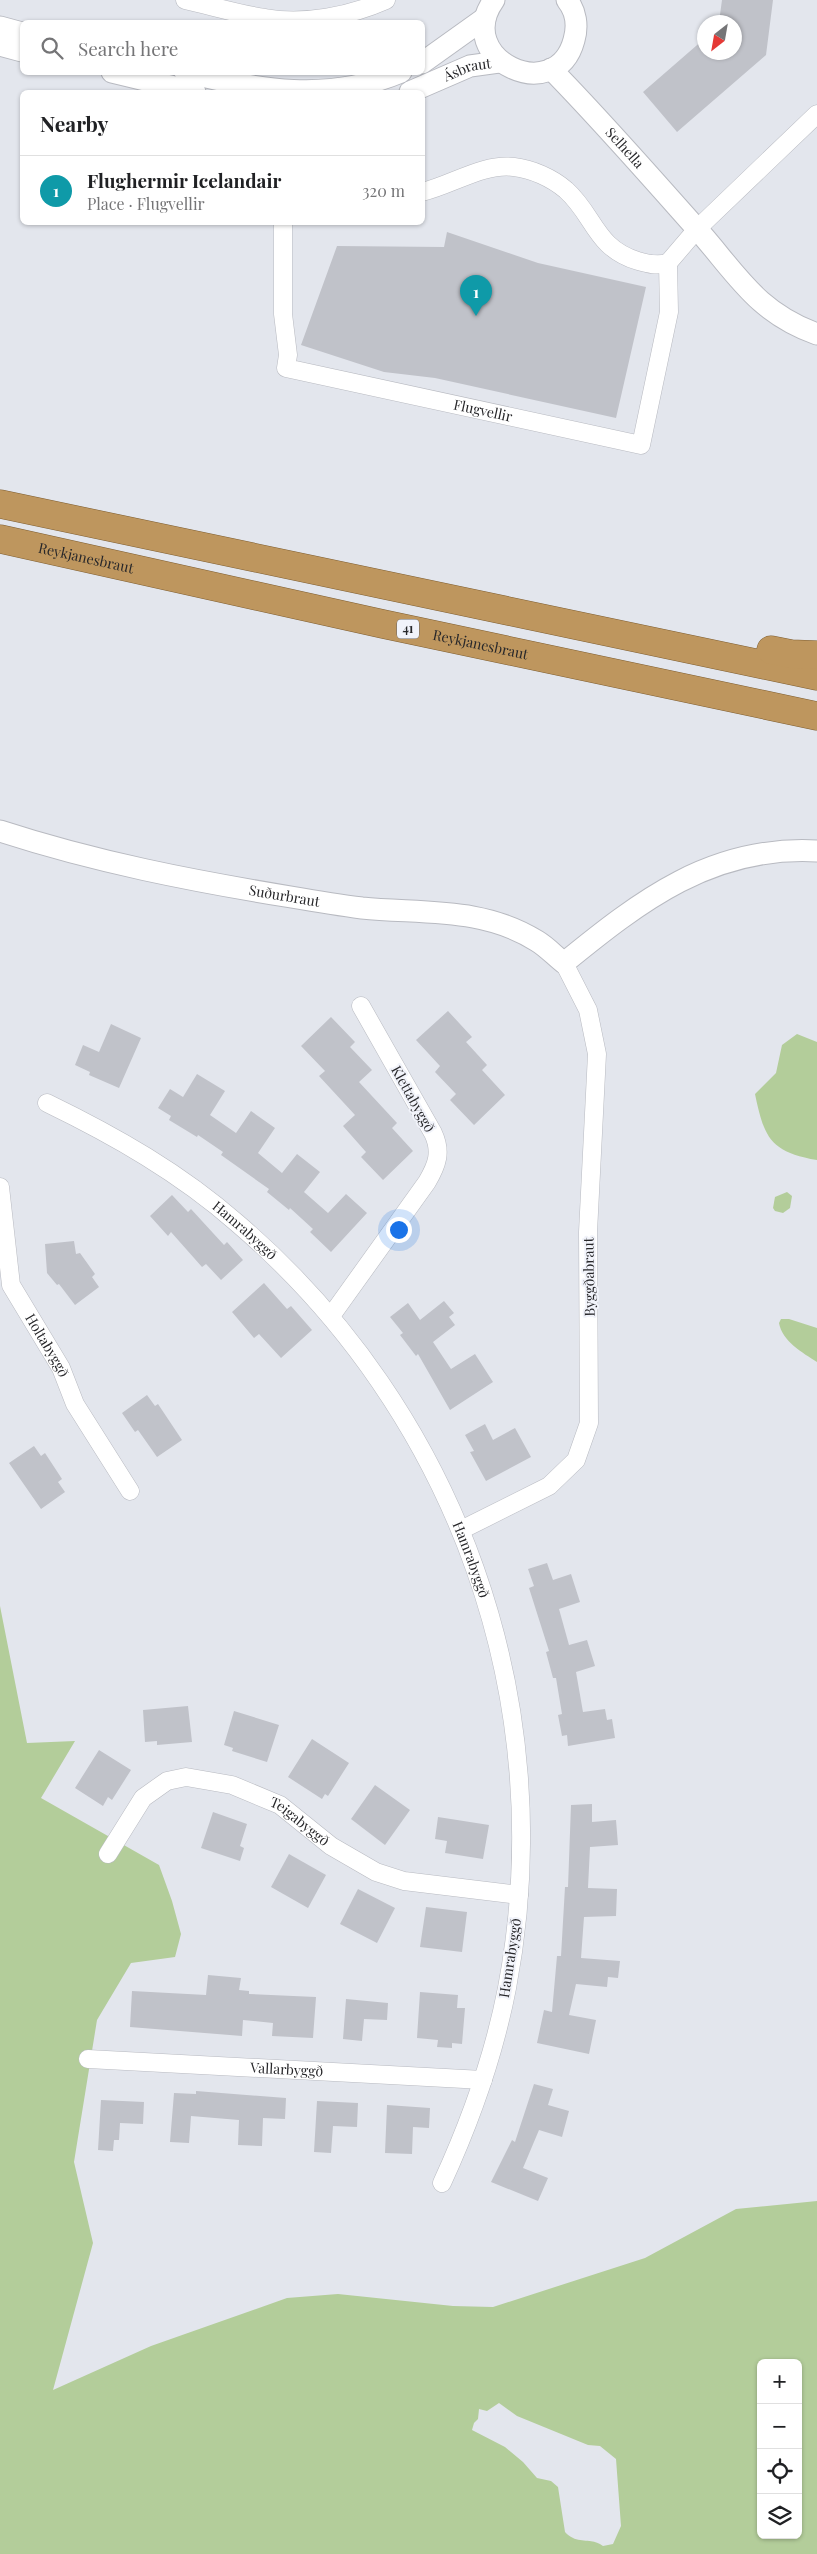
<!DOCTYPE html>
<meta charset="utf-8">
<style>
:root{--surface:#fff;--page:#f6f6f6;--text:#202124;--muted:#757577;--line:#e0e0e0;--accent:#2563eb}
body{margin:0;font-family:"Playfair Display",serif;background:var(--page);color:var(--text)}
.controls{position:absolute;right:15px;bottom:15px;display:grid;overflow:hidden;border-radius:8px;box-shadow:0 1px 4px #0004}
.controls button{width:45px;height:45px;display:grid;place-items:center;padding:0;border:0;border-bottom:1px solid var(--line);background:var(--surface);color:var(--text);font:25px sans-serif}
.compass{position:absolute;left:697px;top:15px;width:45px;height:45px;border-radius:50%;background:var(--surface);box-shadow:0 1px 4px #0004;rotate:211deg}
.you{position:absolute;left:398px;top:1229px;width:18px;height:18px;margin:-12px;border:4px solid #fff;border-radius:50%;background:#1a73e8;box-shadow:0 0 0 8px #1a73e833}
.badge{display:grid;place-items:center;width:32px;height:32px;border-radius:50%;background:var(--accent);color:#fff;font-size:16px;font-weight:700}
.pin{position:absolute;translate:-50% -41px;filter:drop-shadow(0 1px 2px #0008)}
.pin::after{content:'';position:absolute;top:26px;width:18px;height:15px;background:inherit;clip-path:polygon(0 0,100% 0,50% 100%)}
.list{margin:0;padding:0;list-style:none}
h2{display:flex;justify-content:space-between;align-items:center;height:65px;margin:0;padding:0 20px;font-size:21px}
h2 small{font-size:16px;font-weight:400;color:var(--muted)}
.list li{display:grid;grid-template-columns:32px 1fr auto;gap:15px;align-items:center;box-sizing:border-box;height:70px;padding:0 20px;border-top:1px solid var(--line)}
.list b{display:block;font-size:19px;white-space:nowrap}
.list p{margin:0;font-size:16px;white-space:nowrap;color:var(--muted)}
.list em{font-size:16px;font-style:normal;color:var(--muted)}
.icon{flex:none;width:28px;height:28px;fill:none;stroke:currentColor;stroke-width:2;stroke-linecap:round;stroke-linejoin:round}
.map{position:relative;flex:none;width:817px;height:2554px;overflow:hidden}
.search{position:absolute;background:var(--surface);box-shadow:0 1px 4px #0004;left:20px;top:20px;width:405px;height:55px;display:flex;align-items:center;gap:12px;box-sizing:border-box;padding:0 18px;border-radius:8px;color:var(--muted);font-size:19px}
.panel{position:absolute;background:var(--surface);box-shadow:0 1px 4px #0004;left:20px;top:90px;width:405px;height:135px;border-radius:8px}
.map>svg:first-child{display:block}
</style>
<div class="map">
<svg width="817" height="2554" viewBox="0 0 817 2554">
<rect width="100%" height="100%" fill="#e3e6ed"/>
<!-- green -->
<g fill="#b3cd9a" fill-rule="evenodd">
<path d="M797 1034 817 1042V1160C770 1152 764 1137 755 1094L776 1073 782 1045Z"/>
<path d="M787 1192 792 1196 790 1208 783 1213 775 1211 773 1208 775 1197Z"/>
<path d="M781 1319H789L817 1328V1362C803 1353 782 1341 779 1323Z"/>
<path d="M0 1606 27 1743 75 1741 41 1798 159 1865 172 1901 181 1934 175 1957 131 1963 97 2020 74 2162 93 2243 53 2390 151 2346 287 2298 338 2294 453 2306 493 2307 645 2258 736 2209 817 2201V2554H0ZM761 2363H798V2535H761ZM499 2403 517 2416 588 2445 600 2446 616 2459 621 2526 613 2544 603 2546C590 2536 578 2546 565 2532L558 2487 551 2481 537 2478 523 2462 505 2447 472 2430 474 2423 478 2419 479 2409 487 2411Z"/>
</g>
<!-- building -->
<g fill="#c0c2c9">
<path d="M722 0H773L766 55 677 132 643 92 704 39V52H734V22H719Z"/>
<path d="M447 232 538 263 646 287 616 418 435 378 384 372 301 345 337 246 444 247Z"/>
<path d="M448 1011 472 1037 466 1042 487 1065 482 1070 505 1095 474 1125 450 1100 456 1094 435 1072 440 1066 416 1040Z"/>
<path d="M331 1017 355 1042 350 1047 372 1070 359 1082 397 1123 392 1128 413 1151 383 1180 361 1157 366 1152 343 1126 355 1115 319 1076 325 1071 301 1046Z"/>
<path d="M111 1024 141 1038 119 1088 89 1075 90 1072 75 1065 83 1045 99 1052Z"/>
<path d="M197 1074 225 1091 210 1115 236 1133 251 1111 275 1128 258 1153 282 1173 297 1154 320 1172 304 1192 328 1213 346 1194 367 1213 331 1252 310 1232 313 1229 290 1208 289 1210 267 1192 269 1189 221 1155 223 1152 198 1135 197 1137 169 1120 171 1116 158 1108 170 1089 183 1097Z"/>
<path d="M172 1195 188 1212 191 1209 224 1245 227 1242 243 1260 221 1280 206 1264 202 1267 171 1232 168 1236 150 1216Z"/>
<path d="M74 1241 76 1254 80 1253 95 1274 92 1277 99 1287 75 1305 59 1284 57 1285 47 1273 45 1244Z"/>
<path d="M264 1283 287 1309 291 1306 312 1330 281 1358 259 1334 254 1338 232 1312Z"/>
<path d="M444 1301 454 1313 449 1317 455 1325 433 1342 451 1369 475 1354 493 1382 450 1410 418 1354 416 1356 400 1335 403 1333 390 1317 408 1303 420 1320Z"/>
<path d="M147 1395 155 1406 158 1404 182 1440 157 1457 138 1430 135 1432 122 1413Z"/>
<path d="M485 1424 493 1440 515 1428 531 1457 486 1481 470 1452 474 1451 465 1435Z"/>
<path d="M34 1446 41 1456 45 1453 62 1479 58 1482 65 1492 41 1509 9 1463Z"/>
<path d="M547 1563 553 1580 571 1574 580 1602 559 1609 569 1645 587 1640 595 1666 576 1672 583 1712 605 1709 607 1720 612 1719 615 1738 568 1746 567 1735 562 1736 558 1715 562 1714 556 1678H553L546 1652 549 1651 529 1588 534 1586 528 1569Z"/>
<path d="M188 1706 192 1742 157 1745V1741L145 1742 143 1710Z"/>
<path d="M234 1711 279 1725 267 1762 232 1751 233 1748 224 1745Z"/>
<path d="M312 1739 349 1763 328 1796 325 1794 322 1799 288 1777Z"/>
<path d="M99 1750 131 1770 112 1800 108 1797 103 1806 75 1788Z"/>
<path d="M375 1785 410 1810 385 1845 351 1819Z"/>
<path d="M592 1804V1822L616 1820 618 1845 590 1847 588 1888 617 1889 616 1916 584 1917 581 1958 620 1961 618 1978 608 1977 607 1987 576 1984 569 2015 596 2020 589 2054 537 2043 544 2010 552 2012 557 1956H561L565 1887H568L571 1805Z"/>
<path d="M213 1812 247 1824 240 1846 244 1848 240 1861 201 1848Z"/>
<path d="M438 1817 489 1825 483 1859 445 1853 447 1841 435 1839Z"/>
<path d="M289 1854 326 1875 308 1908 271 1887Z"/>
<path d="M358 1889 395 1908 377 1943 340 1924Z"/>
<path d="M426 1907 467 1912 462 1952 420 1947Z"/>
<path d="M208 1975 241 1978 239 1990 249 1991V1994L316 1997 313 2038 272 2036 273 2023 243 2020 242 2036 130 2027 132 1991 206 1995Z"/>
<path d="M420 1992 458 1995 457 2008H465L462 2044 452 2043V2048L437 2047 438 2040 417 2038Z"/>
<path d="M346 1999 388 2003 387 2020 364 2019 362 2041 343 2039Z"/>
<path d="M534 2084 553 2089 548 2105 569 2111 562 2137 539 2130 523 2168 548 2178 538 2201 491 2182 512 2140 515 2142Z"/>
<path d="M196 2091 286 2098 285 2119 263 2118 262 2146 238 2145 239 2120 191 2116 189 2143 170 2142 174 2093 196 2094Z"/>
<path d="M101 2100 144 2102 143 2124 120 2123 119 2140H114L113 2151 98 2150Z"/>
<path d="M317 2101 358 2103 357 2127 333 2126 331 2153 314 2152Z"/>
<path d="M387 2105 430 2108 429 2128 413 2127 412 2154 385 2153Z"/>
</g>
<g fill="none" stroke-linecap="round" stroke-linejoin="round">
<!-- minor casing -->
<g stroke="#b8bac1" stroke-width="19">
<g id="minor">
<path d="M185 0C212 6 238 14 265 18 304 25 350 16 386 0"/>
<path d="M422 192C452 185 483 163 514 167 532 169 552 178 566 190 595 216 595 248 638 261 648 264 657 266 668 263"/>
<path id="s1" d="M283 222V314L288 355 286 368 641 445 669 312 668 263 697 229 817 114"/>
<path id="s2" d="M47 1103C115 1136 180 1173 237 1223 458 1412 561 1702 507 1988 494 2055 471 2120 442 2183"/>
<path id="s3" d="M0 1187 11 1285 61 1368 75 1404 130 1491"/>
<path d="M331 1316 427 1182C437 1165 442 1152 433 1133L361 1006"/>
<path d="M461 1530 549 1486 576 1460 589 1423 588 1232 597 1054 588 1010 564 963"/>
<path id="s4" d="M108 1854 143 1798 167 1781 186 1777 232 1785 280 1805 331 1846 376 1872 404 1881 519 1895"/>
<path id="s5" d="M88 2059 483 2080"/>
</g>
</g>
<!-- tertiary casing -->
<g stroke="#b8bac1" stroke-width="23">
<g id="tertiary">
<path d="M494 0C452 59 556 108 574 40 578 26 576 11 567 0"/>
<path d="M0 27 22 33"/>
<path d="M0 45 22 51"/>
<path d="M422 63 485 18"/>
<path id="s6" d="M551 69C601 120 649 175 697 229 737 274 756 312 817 334"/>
<path d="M112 72 195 92"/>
<path d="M185 72C260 90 327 103 401 72"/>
<path id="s7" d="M410 92 470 66 499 62"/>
<path id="s8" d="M0 831C95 862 193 881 291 897 314 901 338 905 362 908 423 914 483 907 537 941 547 947 555 956 564 963 640 901 712 845 817 851"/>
</g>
</g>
<!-- trunk casing -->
<g stroke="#7e5e32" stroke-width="29">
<g id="trunk">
<path d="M0 504 817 676"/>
<path id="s9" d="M0 539 383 624 817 716"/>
<path d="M771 650 791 654 817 655"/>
</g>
</g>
<!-- minor -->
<use href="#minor" stroke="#fff" stroke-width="18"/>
<!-- tertiary -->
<use href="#tertiary" stroke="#fff" stroke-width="21"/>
<!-- trunk -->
<use href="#trunk" stroke="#be965e" stroke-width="28"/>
</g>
<g text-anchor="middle" stroke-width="4" stroke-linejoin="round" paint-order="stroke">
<!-- shield labels -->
<rect fill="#f1f3fa" stroke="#646468" stroke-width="1" x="397" y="619.5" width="22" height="19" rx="4"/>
<g font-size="12" font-weight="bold" fill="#27272a">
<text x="408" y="633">41</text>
</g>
<!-- street labels -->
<g font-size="14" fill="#27272a" stroke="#f1f3fa">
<text dy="5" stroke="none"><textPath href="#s7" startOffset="62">Ásbraut</textPath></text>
<text dy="5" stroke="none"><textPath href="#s6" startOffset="108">Selhella</textPath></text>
<text dy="5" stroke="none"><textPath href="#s1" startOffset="348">Flugvellir</textPath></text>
<text dy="5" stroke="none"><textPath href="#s9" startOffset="88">Reykjanesbraut</textPath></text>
<text dy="5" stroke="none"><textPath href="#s9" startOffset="492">Reykjanesbraut</textPath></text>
<text dy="5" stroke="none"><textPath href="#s8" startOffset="292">Suðurbraut</textPath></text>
<text transform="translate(413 1099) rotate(61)" y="5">Klettabyggð</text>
<text dy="5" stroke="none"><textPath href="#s2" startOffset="236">Hamrabyggð</textPath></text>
<text transform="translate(589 1277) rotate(-91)" y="5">Byggðabraut</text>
<text dy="5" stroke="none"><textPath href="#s3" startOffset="169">Holtabyggð</textPath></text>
<text dy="5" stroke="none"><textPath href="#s2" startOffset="640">Hamrabyggð</textPath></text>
<text dy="5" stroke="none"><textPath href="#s4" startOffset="239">Teigabyggð</textPath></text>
<text transform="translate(510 1958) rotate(-81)" y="5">Hamrabyggð</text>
<text dy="5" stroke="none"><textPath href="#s5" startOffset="199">Vallarbyggð</textPath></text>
</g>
</g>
</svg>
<div class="controls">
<button>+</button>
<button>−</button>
<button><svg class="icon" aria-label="locate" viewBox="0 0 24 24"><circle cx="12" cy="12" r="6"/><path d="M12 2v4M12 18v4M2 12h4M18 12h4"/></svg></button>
<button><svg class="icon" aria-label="layers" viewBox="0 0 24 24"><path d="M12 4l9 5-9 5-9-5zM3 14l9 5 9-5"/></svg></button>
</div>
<svg class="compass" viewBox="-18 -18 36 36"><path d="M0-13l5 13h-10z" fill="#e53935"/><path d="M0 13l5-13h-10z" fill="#757577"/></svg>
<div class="you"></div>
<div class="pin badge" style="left:476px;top:316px;background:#0f9aa8">1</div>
<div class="search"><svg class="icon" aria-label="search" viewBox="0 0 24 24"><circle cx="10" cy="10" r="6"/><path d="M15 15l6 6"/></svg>Search here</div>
<section class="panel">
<h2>Nearby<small></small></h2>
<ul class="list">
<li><span class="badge" style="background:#0f9aa8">1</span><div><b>Flughermir Icelandair</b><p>Place · Flugvellir</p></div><em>320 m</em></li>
</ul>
</section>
</div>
